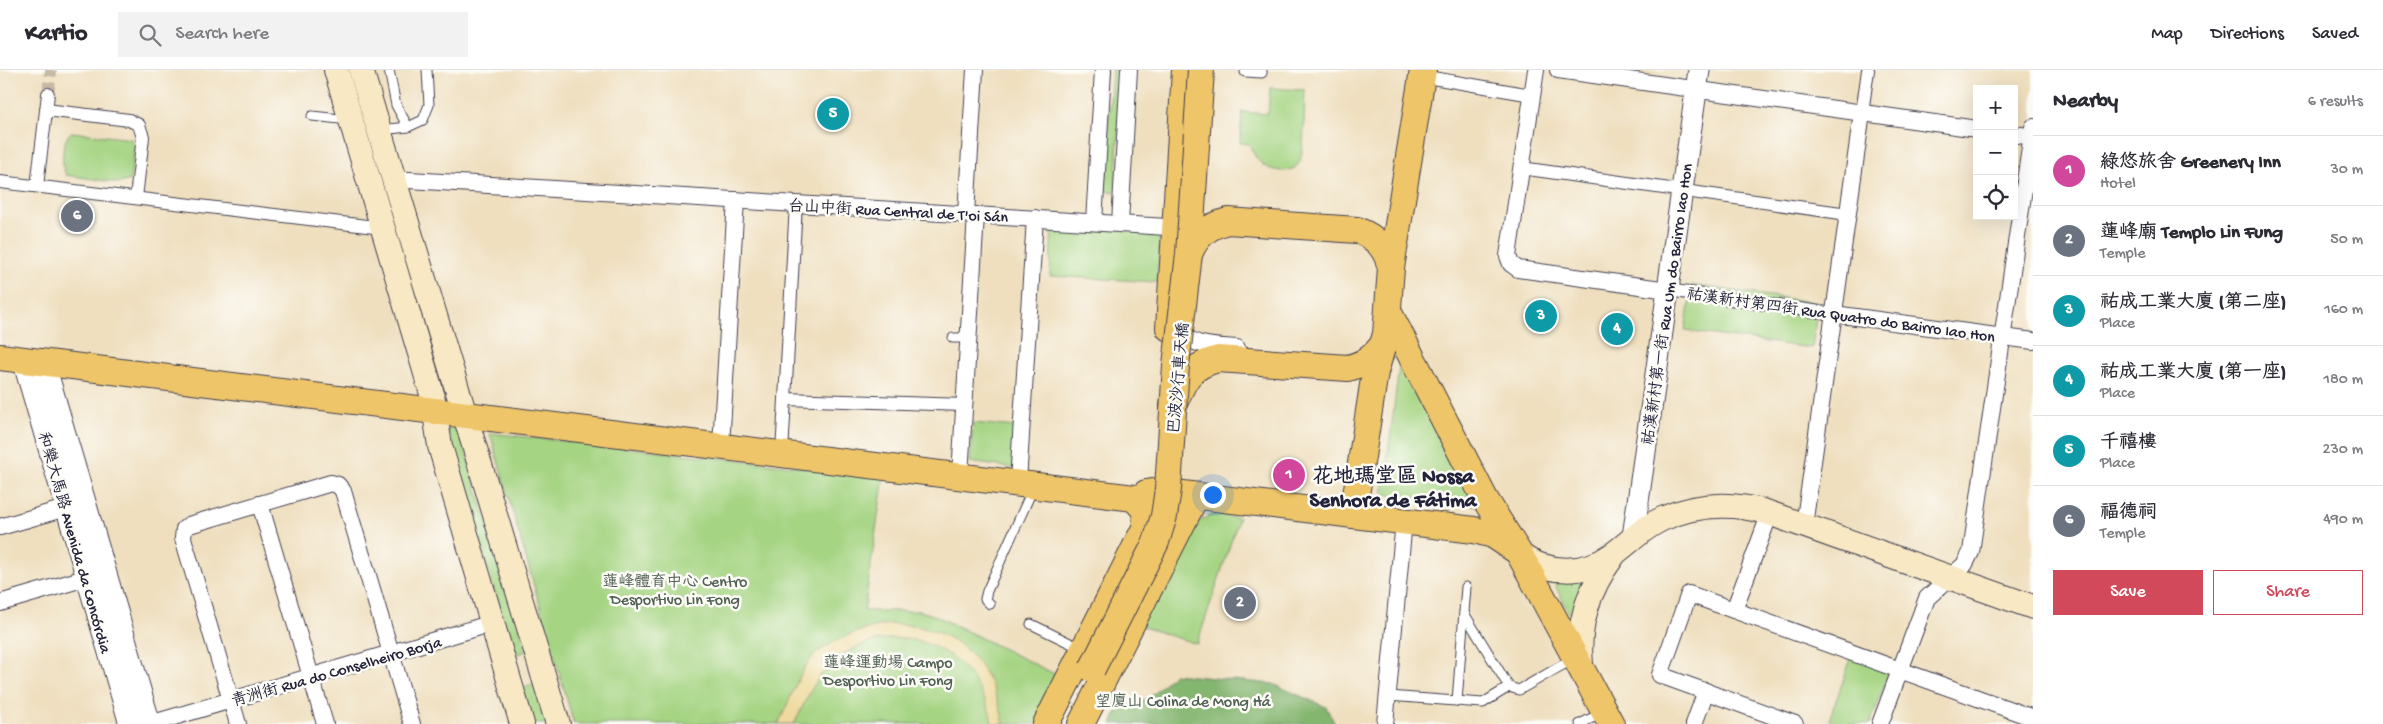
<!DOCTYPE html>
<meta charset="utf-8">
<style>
:root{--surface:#fff;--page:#f2f2f3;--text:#2b2b33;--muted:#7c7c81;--line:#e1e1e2;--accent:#d1495b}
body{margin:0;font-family:"Gochi Hand","LXGW WenKai TC",sans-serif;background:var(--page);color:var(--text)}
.controls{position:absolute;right:15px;top:15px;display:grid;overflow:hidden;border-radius:0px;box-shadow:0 5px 20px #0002}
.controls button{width:45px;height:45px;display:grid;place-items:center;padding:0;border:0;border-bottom:1px solid var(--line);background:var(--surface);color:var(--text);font:25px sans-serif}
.you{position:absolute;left:1212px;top:424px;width:18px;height:18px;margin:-12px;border:4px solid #fff;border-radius:50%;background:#1a73e8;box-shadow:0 0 0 8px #1a73e833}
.badge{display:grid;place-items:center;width:32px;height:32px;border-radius:50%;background:var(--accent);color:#fff;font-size:16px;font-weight:700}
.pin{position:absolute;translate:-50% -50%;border:2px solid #fff;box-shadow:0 1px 5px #0006}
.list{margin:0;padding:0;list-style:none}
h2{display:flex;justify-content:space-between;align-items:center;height:65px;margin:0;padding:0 20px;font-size:21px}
h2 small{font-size:16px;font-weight:400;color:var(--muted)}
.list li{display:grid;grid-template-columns:32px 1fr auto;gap:15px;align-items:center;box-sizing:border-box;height:70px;padding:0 20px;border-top:1px solid var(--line)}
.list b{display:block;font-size:19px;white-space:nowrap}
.list p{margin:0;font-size:16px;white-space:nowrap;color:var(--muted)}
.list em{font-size:16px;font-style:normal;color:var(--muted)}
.actions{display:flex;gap:10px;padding:15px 20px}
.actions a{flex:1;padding:11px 0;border:1px solid var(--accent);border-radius:0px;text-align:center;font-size:18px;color:var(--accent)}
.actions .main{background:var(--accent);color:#fff}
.icon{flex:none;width:28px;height:28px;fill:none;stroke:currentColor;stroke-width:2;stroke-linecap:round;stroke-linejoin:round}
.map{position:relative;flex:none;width:2033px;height:654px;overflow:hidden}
header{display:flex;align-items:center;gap:30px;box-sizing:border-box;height:70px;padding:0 25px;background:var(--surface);border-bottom:1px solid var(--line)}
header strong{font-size:24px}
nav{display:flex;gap:28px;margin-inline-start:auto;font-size:18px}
.search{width:350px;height:45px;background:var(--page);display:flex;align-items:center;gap:12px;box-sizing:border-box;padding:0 18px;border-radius:0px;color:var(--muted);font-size:19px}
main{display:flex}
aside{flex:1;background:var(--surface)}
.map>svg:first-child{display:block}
</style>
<header>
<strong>Kartio</strong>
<div class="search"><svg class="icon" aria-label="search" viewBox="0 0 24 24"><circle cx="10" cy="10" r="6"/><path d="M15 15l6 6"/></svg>Search here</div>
<nav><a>Map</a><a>Directions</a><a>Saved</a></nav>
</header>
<main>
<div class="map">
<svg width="2033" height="654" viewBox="0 0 2033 654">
<rect width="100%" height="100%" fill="#fdfcf7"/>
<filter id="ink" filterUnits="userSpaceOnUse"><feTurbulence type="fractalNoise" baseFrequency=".02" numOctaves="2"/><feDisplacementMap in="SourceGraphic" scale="10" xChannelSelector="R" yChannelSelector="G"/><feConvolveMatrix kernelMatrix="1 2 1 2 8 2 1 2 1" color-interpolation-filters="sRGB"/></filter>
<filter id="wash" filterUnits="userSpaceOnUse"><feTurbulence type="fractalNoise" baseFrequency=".0096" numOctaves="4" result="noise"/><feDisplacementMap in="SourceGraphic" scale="20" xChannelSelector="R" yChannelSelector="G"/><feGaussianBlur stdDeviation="1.12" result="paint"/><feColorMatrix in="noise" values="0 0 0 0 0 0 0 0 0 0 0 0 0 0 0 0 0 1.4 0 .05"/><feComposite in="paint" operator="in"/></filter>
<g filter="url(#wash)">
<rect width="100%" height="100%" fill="#efdfbf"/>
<!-- green -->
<g fill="#a5d482" stroke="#647b5e">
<path d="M1112 0H1122L1115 122 1105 121Z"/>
<path d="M1270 18 1305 20C1304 35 1305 82 1299 93 1294 101 1284 102 1275 100 1260 97 1255 87 1249 74L1240 73 1242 42 1268 44Z"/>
<path d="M72 62 131 69 135 75 130 110 120 113 66 105C60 95 62 68 72 62Z"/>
<path d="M1052 151 1160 157 1157 212 1050 206Z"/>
<path d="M1692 215 1818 233 1812 278 1685 261Z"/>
<path d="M1401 281 1479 436 1383 424Z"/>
<path d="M454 345 527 581 517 584 512 581 446 355Z"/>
<path d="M973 353 1016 357 1013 398 970 392Z"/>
<path d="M490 363 884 406 864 541H920L936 546 1063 608 1040 654H574Z"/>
<path d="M1213 444 1239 448 1197 574 1137 555 1190 456Z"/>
<path d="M1549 502 1586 508 1578 563Z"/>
<path d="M1852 586 1890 600 1870 654H1841L1829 650Z"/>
<path d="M535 614 551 654H532L523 620 526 616Z"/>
</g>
<!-- forest -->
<path fill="#84b670" stroke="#536c56" d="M1174 604 1273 614 1326 637 1335 654H1112L1119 637 1148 629Z"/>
<!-- sand -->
<path fill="#eeda9e" stroke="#887e6c" d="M894 554C959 557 991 592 1004 654H992C991 641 985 630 979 618 949 566 887 553 838 588 816 604 806 630 794 654H778C788 635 797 608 809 591 824 571 870 555 894 554Z"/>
</g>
<g filter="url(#ink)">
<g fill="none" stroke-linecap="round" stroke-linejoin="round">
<!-- pedestrian-tunnel -->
<path stroke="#c6b9a5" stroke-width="12" stroke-dasharray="12 6" stroke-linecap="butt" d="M48 24 51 0"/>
<!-- service casing -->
<g stroke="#413e4f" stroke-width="11">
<g id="service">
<path d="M389 0 396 35 408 57"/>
<path d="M1245 2 1262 3V0"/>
<path d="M312 46 349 50"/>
<path d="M381 60 408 57 423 50 429 35 427 0"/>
<path d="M953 268H961L969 260"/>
<path d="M990 534 985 529 987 521 1030 425 1035 418"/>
<path d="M1464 543 1509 617"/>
<path d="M1031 554 1076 576 1079 579"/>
<path d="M1388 626 1483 633 1509 617 1519 620 1573 589"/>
<path d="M1457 631 1466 517"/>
<path d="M1580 654 1602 643"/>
</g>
</g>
<!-- pedestrian casing -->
<g stroke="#413e4f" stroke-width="14">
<g id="pedestrian">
<path d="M1421 6 1532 25"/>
<path d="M46 40 129 50 139 55 143 67 136 128"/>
<path d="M1862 43 1868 0"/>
<path d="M1521 98 1848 144"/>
<path d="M0 112 383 158"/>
<path d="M37 116 48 24"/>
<path d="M1668 220 1834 244"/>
<path d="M785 329 964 335"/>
<path d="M782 383 796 134"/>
</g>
</g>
<!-- minor casing -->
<g stroke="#413e4f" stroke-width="18">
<g id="minor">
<path d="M1536 0 1508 186 1511 194 1518 199 1668 220"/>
<path d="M1558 0 1977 59"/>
<path d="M2014 64 2033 67"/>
<path d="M393 109 1183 158"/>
<path d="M966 144 975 0"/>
<path d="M1094 152 1103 0"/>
<path d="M1120 153 1129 0"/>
<path d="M1834 244 2033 271"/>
<path d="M1176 257C1191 278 1214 276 1237 278"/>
<path d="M721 375 736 130"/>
<path d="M960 405 976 145"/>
<path d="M1018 412 1035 148"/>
<path d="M260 434 325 654"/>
<path d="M1804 456 1862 43"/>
<path d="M0 457 66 438"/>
<path d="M0 533 96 505"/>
<path d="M1734 540 1770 443"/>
<path d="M150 654 493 553"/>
<path d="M238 654 183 468 184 459 189 455 331 413 338 415 343 421 412 654"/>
<path d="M1385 654 1404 451"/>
<path d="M1694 654 1706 621"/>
<path d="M1795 654 1660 605 1689 524 2033 648"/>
<path d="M1880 654 1927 528 1965 494 1971 482 2033 57"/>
</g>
</g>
<!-- tertiary casing -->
<g stroke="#413e4f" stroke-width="23">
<g id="tertiary">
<path d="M23 290 130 654"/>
<path d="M44 292 150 654"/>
<path d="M1633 467 1699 0"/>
</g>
</g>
<!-- secondary casing -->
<g stroke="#413e4f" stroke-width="26">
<g id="secondary">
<path d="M336 0 432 324 440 376 522 654"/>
<path d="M361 0 558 654"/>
<path d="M1520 485C1547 504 1585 505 1612 485 1629 473 1642 458 1662 449 1695 434 1731 432 1766 442L2033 537"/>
<path d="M1581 596C1577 554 1588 520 1613 486"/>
</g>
</g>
<!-- primary casing -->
<g stroke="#413e4f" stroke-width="28">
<g id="primary">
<path d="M1357 160C1377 168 1386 178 1391 198"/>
<path d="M1388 241 1485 429 1520 485 1611 654"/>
<path d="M1169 258 1185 0"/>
<path d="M0 287 1134 428 1145 440 1146 456 1046 654"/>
<path d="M1173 336C1184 310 1188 297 1218 289L1348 298C1363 294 1372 289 1381 277"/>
<path d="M1146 423 1159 421 1474 460 1493 465 1514 479"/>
<path d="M1353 445 1375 302 1386 264 1391 198 1423 0"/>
<path d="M1081 654 1196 426"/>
</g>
</g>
<!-- service -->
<use href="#service" stroke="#fff" stroke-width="9"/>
<!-- pedestrian -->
<use href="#pedestrian" stroke="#fff" stroke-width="12"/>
<!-- minor -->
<use href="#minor" stroke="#fff" stroke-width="16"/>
<!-- tertiary -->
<use href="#tertiary" stroke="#fff" stroke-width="21"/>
<!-- secondary -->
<use href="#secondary" stroke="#f8e8c3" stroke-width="24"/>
<!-- primary -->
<use href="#primary" stroke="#eec569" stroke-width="26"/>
<!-- primary-bridge casing -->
<g stroke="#413e4f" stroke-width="28" stroke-linecap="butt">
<g id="primary-bridge">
<path d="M1189 184C1197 165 1208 156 1228 151L1357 160"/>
<path d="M1092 599 1156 472 1164 446 1168 419 1176 295 1189 184 1201 0"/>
</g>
</g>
<!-- primary-bridge -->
<use href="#primary-bridge" stroke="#eec569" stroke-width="26"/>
</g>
</g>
<g text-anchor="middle" stroke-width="5" stroke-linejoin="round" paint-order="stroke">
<!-- street labels -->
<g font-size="16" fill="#22223b" stroke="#fdfcf7">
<text transform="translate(898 140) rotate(3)" y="6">台山中街 Rua Central de T'oi Sán</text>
<text transform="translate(1666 234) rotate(-82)" y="6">祐漢新村第一街 Rua Um do Bairro Iao Hon</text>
<text transform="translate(1841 244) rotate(8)" y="6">祐漢新村第四街 Rua Quatro do Bairro Iao Hon</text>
<text transform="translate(1177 308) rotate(-85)" y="6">巴波沙行車天橋</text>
<text transform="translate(76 472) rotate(74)" y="6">和樂大馬路 Avenida da Concórdia</text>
<text transform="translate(336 600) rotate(-16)" y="6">青洲街 Rua do Conselheiro Borja</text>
</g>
<!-- park labels -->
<g font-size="16" fill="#506054" stroke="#fdfcf7">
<text x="675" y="516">蓮峰體育中心 Centro<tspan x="675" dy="18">Desportivo Lin Fong</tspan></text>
<text x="888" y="597">蓮峰運動場 Campo<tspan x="888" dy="18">Desportivo Lin Fong</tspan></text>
<text x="1183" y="636">望廈山 Colina de Mong Há</text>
</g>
<!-- district labels -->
<g font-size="21" font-weight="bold" fill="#22223b" stroke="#fdfcf7">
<text x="1393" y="412">花地瑪堂區 Nossa<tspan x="1393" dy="24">Senhora de Fátima</tspan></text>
</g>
</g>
</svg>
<div class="controls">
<button>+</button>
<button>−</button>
<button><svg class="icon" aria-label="locate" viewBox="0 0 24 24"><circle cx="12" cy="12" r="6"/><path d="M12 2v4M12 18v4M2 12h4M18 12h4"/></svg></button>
</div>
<div class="you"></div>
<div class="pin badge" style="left:1289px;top:405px;background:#d1479c">1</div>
<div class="pin badge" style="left:1240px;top:533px;background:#6b7280">2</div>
<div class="pin badge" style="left:1541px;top:246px;background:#0f9aa8">3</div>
<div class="pin badge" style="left:1617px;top:259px;background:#0f9aa8">4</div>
<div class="pin badge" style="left:833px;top:44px;background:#0f9aa8">5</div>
<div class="pin badge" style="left:77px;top:146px;background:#6b7280">6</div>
</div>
<aside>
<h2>Nearby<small>6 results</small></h2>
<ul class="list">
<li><span class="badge" style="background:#d1479c">1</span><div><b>綠悠旅舍 Greenery Inn</b><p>Hotel</p></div><em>30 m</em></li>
<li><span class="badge" style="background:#6b7280">2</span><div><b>蓮峰廟 Templo Lin Fung</b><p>Temple</p></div><em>50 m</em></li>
<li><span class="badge" style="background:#0f9aa8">3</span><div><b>祐成工業大廈 (第二座)</b><p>Place</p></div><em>160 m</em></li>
<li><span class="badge" style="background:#0f9aa8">4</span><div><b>祐成工業大廈 (第一座)</b><p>Place</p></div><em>180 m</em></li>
<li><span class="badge" style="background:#0f9aa8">5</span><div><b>千禧樓</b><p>Place</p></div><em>230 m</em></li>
<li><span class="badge" style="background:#6b7280">6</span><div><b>福德祠</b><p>Temple</p></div><em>490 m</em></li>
</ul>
<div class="actions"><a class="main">Save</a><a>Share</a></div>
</aside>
</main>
